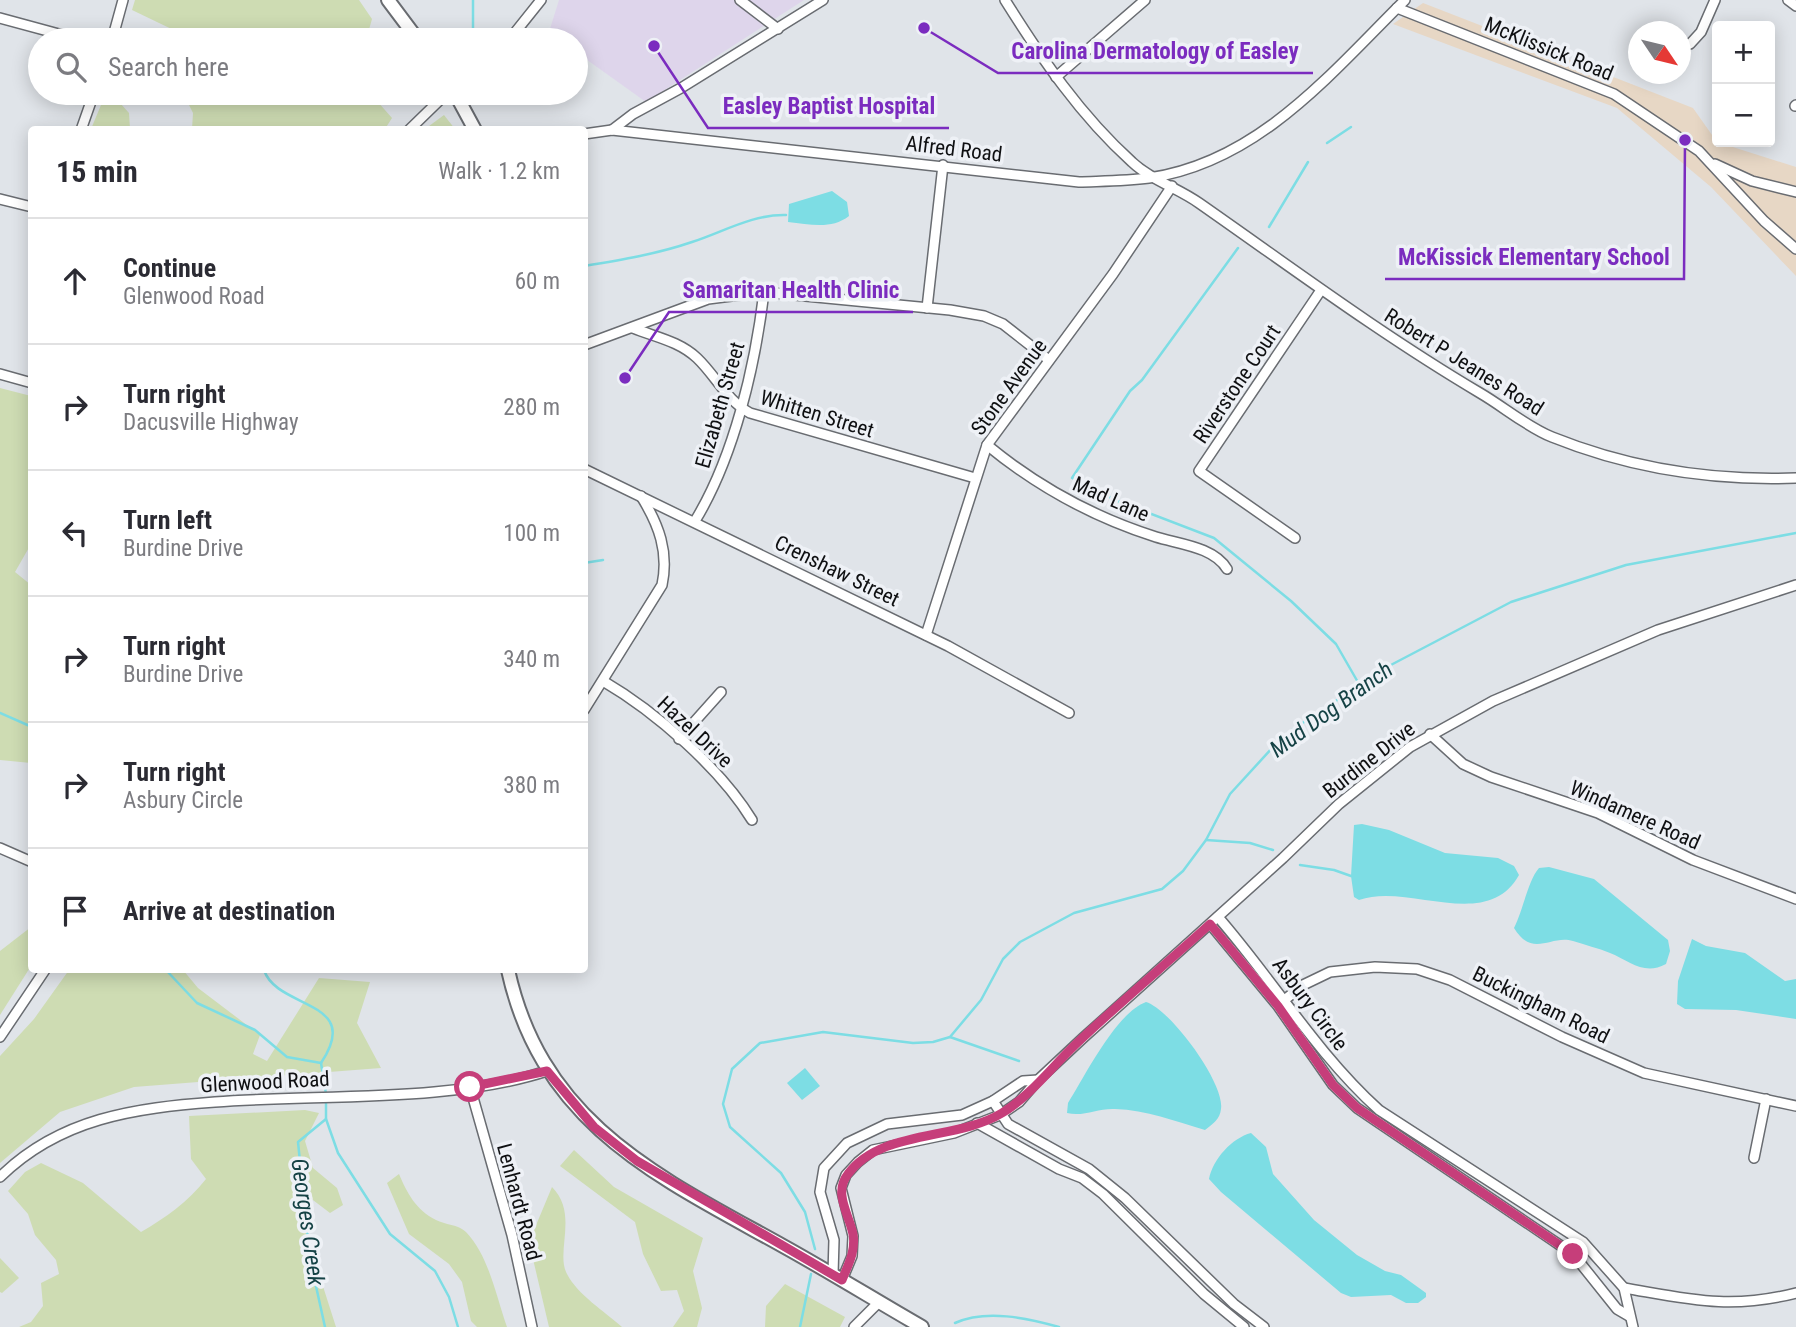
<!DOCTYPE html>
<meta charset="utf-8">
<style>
:root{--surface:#fff;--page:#f2f2f3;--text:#2b2b33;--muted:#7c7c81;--line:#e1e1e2}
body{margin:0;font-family:"Roboto Condensed",sans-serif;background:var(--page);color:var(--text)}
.controls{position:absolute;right:21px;top:21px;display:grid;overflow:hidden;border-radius:7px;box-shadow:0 4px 18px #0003}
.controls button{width:63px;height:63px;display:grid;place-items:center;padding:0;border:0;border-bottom:2px solid var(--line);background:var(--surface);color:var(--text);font:35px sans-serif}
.compass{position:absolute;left:1628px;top:21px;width:63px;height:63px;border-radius:50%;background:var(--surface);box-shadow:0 4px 18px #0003;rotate:125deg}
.stop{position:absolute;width:21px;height:21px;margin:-16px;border:5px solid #c63e7a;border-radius:50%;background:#fff}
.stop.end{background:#c63e7a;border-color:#fff;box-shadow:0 2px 7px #0008}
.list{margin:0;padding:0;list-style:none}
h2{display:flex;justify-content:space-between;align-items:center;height:91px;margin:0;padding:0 28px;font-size:30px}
h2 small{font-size:23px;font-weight:400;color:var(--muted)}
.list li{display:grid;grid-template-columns:46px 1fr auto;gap:21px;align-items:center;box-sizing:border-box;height:126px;padding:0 28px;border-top:2px solid var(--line)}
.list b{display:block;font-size:26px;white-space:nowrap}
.list p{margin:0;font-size:23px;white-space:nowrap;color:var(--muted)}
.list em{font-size:23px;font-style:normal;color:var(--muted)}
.icon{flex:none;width:38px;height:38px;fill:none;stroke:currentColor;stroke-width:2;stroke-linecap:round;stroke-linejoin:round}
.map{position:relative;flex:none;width:1796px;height:1327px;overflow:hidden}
.search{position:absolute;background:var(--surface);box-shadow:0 4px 18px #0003;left:28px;top:28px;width:560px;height:77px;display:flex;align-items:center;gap:18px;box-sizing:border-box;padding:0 24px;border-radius:38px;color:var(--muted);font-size:26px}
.panel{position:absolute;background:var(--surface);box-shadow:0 4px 18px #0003;left:28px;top:126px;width:560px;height:847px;border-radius:7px}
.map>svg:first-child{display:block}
</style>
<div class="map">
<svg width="1796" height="1327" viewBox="0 0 1796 1327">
<rect width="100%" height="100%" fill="#e0e4e9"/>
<!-- education -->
<path fill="#e7d7c5" d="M1423 3 1693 108 1717 142 1796 167V276L1711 187 1617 108 1393 24Z"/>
<!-- medical -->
<path fill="#ded5eb" d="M559 0H804L646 102 576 52V40H560L549 32Z"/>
<!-- green -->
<g fill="#cedcb3">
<path d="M135 0H359L372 19 366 40H180L184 35 132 10Z"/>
<path d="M106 93H111L129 113 130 129H91Z"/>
<path d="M183 93H370L392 118 385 129H192L193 113Z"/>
<path d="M444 115 455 129H425Z"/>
<path d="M0 388 31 396V544L15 572 31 585V763L0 760Z"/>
<path d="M31 927V966L0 1015V951Z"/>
<path d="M69 970H183L198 988 260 1035 253 1054 267 1061 319 978 370 982 357 1023 381 1068 134 1087 60 1112 0 1163V1056L34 1019Z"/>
<path d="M305 1110 319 1113 305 1141 313 1168 337 1188 343 1205 330 1213 305 1194 296 1202 336 1327H19L31 1322 43 1306 41 1283 59 1274 56 1260 35 1235 28 1214 8 1191 25 1172 41 1163 83 1183 141 1232C165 1218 188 1202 206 1179L191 1159 189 1116Z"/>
<path d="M574 1150 614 1187 703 1238 693 1271 702 1308 697 1327H673L684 1311 677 1290 661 1291 643 1254 635 1222 560 1166Z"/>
<path d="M399 1174C407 1193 416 1210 436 1220 445 1225 458 1224 466 1232 489 1256 496 1296 507 1327H477L471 1321 462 1282 449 1264 409 1234 387 1183Z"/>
<path d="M552 1187C579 1214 555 1252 567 1274 578 1295 604 1311 622 1327H549L529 1242Z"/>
<path d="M0 1258 19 1278 2 1293 0 1292Z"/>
<path d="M785 1284 845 1317 840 1327H765L766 1306Z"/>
</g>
<!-- water -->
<g fill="#7ddde4">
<path d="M832 191 847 202 849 216C831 230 810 224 788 222L789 204Z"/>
<path d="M1362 824 1389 830 1445 853 1498 858 1514 866 1519 875C1487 933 1408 882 1359 900L1354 897 1351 876 1354 825Z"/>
<path d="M1549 867 1594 879 1668 940 1670 951 1666 964C1644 976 1630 961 1610 953 1598 948 1585 945 1573 941 1551 934 1533 959 1514 928 1523 911 1528 880 1539 868Z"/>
<path d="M1692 939 1706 946 1745 953 1785 981 1796 979V1019L1736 1010 1685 1009 1677 1004 1678 981Z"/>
<path d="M1146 1002C1170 1009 1225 1083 1221 1109 1220 1119 1213 1124 1205 1130 1174 1121 1147 1110 1115 1109 1098 1108 1084 1117 1067 1113L1068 1103C1085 1076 1116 1013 1146 1002Z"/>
<path d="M805 1068 820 1086 802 1100 787 1083Z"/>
<path d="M1251 1133 1266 1147 1273 1174 1314 1220 1357 1255 1385 1271 1401 1275 1426 1293V1297L1418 1303H1406L1391 1295 1351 1297 1341 1293 1221 1192 1209 1179C1213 1159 1232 1138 1251 1133Z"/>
</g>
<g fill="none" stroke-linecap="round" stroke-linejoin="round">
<!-- stream -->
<g stroke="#7ddde4" stroke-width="2.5">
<path d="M473 0V40"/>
<path d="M1327 143 1351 127"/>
<path d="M1269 227 1308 162"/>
<path d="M1238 248 1142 380 1130 391 1072 478 1115 500 1214 538 1291 601 1336 644 1359 684"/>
<path d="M584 266C621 260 657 254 692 242 723 232 753 214 786 215"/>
<path d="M584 563 603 560"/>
<path d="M0 713 32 727"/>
<path d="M1206 840 1250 843 1273 850"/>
<path d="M1300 865 1334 870 1351 876"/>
<path d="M166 970 197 1003 255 1030 287 1057 321 1063"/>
<path d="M264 970C277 1010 364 999 321 1063"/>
<path d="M950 1037 1019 1061"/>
<path d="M321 1063 326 1094"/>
<path d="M326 1101V1119L338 1153 390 1234 435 1271 449 1297 458 1327"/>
<path d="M815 1249 805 1212 781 1173 730 1127 723 1104 732 1069 760 1043 823 1032 913 1043 933 1042 950 1037 981 1000 1003 959 1020 942 1074 913 1162 889 1183 871 1206 840 1230 794 1274 746 1292 730 1387 667 1511 602 1626 565 1796 533"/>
<path d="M955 1323C986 1309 1027 1318 1059 1327"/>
<path d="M325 1327 310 1259 298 1142 326 1119"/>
<path d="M800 1327 811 1274"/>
</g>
<!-- minor casing -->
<g stroke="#696c71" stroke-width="12">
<g id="minor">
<path d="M740 0 778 29"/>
<path d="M1005 0C1042 59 1080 115 1132 162 1151 180 1178 188 1199 203 1292 268 1382 335 1480 393 1504 407 1527 427 1552 437 1629 468 1713 481 1796 478"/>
<path d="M1788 0 1796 6"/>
<path d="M1397 8 1614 94 1699 151 1764 221 1796 249"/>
<path d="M0 18 81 40"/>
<path d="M112 40 123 0"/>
<path d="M509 40 541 0"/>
<path d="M1690 44 1701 32 1715 0"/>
<path d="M1056 77 1145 0"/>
<path d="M1795 106 1796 105"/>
<path d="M81 130 94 93"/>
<path d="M409 130 447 93"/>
<path d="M612 130 633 114 681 88 823 0"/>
<path d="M584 134 612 130 1079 182C1103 181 1126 181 1149 178 1259 162 1331 73 1405 0"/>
<path d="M1715 164 1752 181 1796 192"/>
<path d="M0 199 32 207"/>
<path d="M927 308 943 165"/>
<path d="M633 328C655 337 679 341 697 358 716 376 727 401 750 413L975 478"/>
<path d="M584 345 708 299 764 292 950 310 984 316 1003 324 1049 360"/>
<path d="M0 374 32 383"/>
<path d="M987 445C1038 487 1093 517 1156 537 1179 544 1214 547 1227 569"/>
<path d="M584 469 948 646 1069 713"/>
<path d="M695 521C734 457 755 367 764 292"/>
<path d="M1295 538 1199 471 1321 290"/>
<path d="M926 635 987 445 1113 274 1172 186"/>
<path d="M603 681C656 712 720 768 752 820"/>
<path d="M584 710 662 585C669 552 659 525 641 496"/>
<path d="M1430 734 1463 764 1491 777 1598 813 1693 860 1796 899"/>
<path d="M679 739 721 692"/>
<path d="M0 848 32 862"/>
<path d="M1218 917C1273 980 1316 1053 1379 1110L1583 1242 1624 1288 1633 1327"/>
<path d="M1210 924 1278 1006 1333 1085 1357 1108 1573 1254 1617 1309 1629 1316"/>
<path d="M1282 1002 1303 985 1330 972 1375 967 1417 969 1450 980 1562 1037 1644 1073 1796 1106"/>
<path d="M0 1037 45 970"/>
<path d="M470 1087 512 1235 532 1327"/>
<path d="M993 1101 1008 1124 1089 1169 1125 1198 1234 1304 1264 1327"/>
<path d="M977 1123 1059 1169 1082 1178 1103 1194 1204 1294 1244 1327"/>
<path d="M1754 1158 1766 1099"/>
<path d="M0 1177C60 1118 135 1108 215 1102 319 1094 449 1103 547 1071"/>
<path d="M833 1274 834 1240 820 1192 824 1168 847 1143 887 1124 962 1115 993 1101 1023 1081 1038 1080"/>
<path d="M842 1280 852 1256 853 1236 841 1188 846 1175 858 1162 873 1150 954 1133 1000 1115 1019 1102 1038 1080 1083 1038 1283 858 1339 804 1410 747 1493 701 1658 630 1796 585"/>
<path d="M1624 1288C1689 1299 1729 1310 1796 1293"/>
<path d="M854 1327 879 1302"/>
</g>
</g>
<!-- major casing -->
<g stroke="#696c71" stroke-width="16">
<g id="major">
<path d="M388 0 418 40"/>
<path d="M455 93 475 130"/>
<path d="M508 970C542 1124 657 1176 783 1246 830 1272 875 1300 922 1327"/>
</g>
</g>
<!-- minor -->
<use href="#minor" stroke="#fff" stroke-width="9"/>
<!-- major -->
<use href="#major" stroke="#fff" stroke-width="12"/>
</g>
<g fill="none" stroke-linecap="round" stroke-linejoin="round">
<!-- route -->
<path stroke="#c63e7a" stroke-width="9" d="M470 1087 547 1071 594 1127 637 1161 842 1280C848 1265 856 1251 853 1234 849 1214 833 1193 848 1174 881 1129 956 1141 1002 1113 1029 1097 1052 1067 1075 1045 1119 1003 1165 965 1210 924L1278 1006 1333 1085 1357 1108 1573 1254"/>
</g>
<g text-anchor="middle" stroke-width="7" stroke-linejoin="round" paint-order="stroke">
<!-- street labels -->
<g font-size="21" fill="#0f1012" stroke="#eef1f6">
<text transform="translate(1549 49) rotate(22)" y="7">McKlissick Road</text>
<text transform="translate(954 149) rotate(7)" y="7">Alfred Road</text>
<text transform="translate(1464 362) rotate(32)" y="7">Robert P Jeanes Road</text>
<text transform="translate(1237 384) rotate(-56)" y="7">Riverstone Court</text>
<text transform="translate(1009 387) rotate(-54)" y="7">Stone Avenue</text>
<text transform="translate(720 405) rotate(-74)" y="7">Elizabeth Street</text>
<text transform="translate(817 414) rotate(17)" y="7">Whitten Street</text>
<text transform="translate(1111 499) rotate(24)" y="7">Mad Lane</text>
<text transform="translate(837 571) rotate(26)" y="7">Crenshaw Street</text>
<text transform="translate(695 732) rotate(43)" y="7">Hazel Drive</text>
<text transform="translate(1369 760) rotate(-38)" y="7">Burdine Drive</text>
<text transform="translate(1635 815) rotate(24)" y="7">Windamere Road</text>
<text transform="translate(1310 1004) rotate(53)" y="7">Asbury Circle</text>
<text transform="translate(1541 1005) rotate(26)" y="7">Buckingham Road</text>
<text transform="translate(265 1082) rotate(-3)" y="7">Glenwood Road</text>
<text transform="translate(519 1202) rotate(75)" y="7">Lenhardt Road</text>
</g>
<!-- water labels -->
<g font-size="23" font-style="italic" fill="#154245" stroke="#eef1f6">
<text transform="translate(1331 709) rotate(-36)" y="8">Mud Dog Branch</text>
<text transform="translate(308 1222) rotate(82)" y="8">Georges Creek</text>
</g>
</g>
<!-- callouts -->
<path fill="none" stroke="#7b2cbf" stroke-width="2.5" d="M924 28L998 73H1313M654 46L708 128H949M1685 140L1684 279H1385M625 378L669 312H913"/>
<g fill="#7b2cbf" stroke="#eef1f6" stroke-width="2.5">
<circle cx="924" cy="28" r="7"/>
<circle cx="654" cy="46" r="7"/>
<circle cx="1685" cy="140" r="7"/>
<circle cx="625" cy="378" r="7"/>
</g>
<g font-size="23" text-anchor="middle" font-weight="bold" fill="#7b2cbf" stroke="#eef1f6" stroke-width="7" stroke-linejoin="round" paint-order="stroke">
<text x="1155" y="59">Carolina Dermatology of Easley</text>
<text x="829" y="114">Easley Baptist Hospital</text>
<text x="1534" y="265">McKissick Elementary School</text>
<text x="791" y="298">Samaritan Health Clinic</text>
</g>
</svg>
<div class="controls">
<button>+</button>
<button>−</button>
</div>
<svg class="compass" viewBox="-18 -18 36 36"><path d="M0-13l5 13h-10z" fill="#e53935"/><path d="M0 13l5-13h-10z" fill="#7c7c81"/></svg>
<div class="stop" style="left:470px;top:1087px"></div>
<div class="stop end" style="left:1573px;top:1254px"></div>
<div class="search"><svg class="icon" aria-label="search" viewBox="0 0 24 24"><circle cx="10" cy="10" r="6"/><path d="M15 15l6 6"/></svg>Search here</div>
<section class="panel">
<h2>15 min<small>Walk · 1.2 km</small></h2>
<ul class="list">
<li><svg class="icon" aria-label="ahead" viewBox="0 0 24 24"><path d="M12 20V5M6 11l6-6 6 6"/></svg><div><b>Continue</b><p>Glenwood Road</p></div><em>60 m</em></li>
<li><svg class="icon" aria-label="right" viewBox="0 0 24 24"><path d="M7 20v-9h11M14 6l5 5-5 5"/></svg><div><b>Turn right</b><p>Dacusville Highway</p></div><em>280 m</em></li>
<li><svg class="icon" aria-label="left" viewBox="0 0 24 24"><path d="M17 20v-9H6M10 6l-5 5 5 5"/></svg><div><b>Turn left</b><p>Burdine Drive</p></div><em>100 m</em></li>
<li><svg class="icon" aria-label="right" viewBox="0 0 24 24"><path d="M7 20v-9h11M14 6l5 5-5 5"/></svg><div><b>Turn right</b><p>Burdine Drive</p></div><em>340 m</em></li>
<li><svg class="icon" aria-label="right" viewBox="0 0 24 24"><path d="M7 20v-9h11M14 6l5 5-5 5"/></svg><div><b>Turn right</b><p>Asbury Circle</p></div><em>380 m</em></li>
<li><svg class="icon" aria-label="arrive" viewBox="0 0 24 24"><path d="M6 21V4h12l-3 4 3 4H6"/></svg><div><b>Arrive at destination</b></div></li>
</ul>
</section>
</div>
